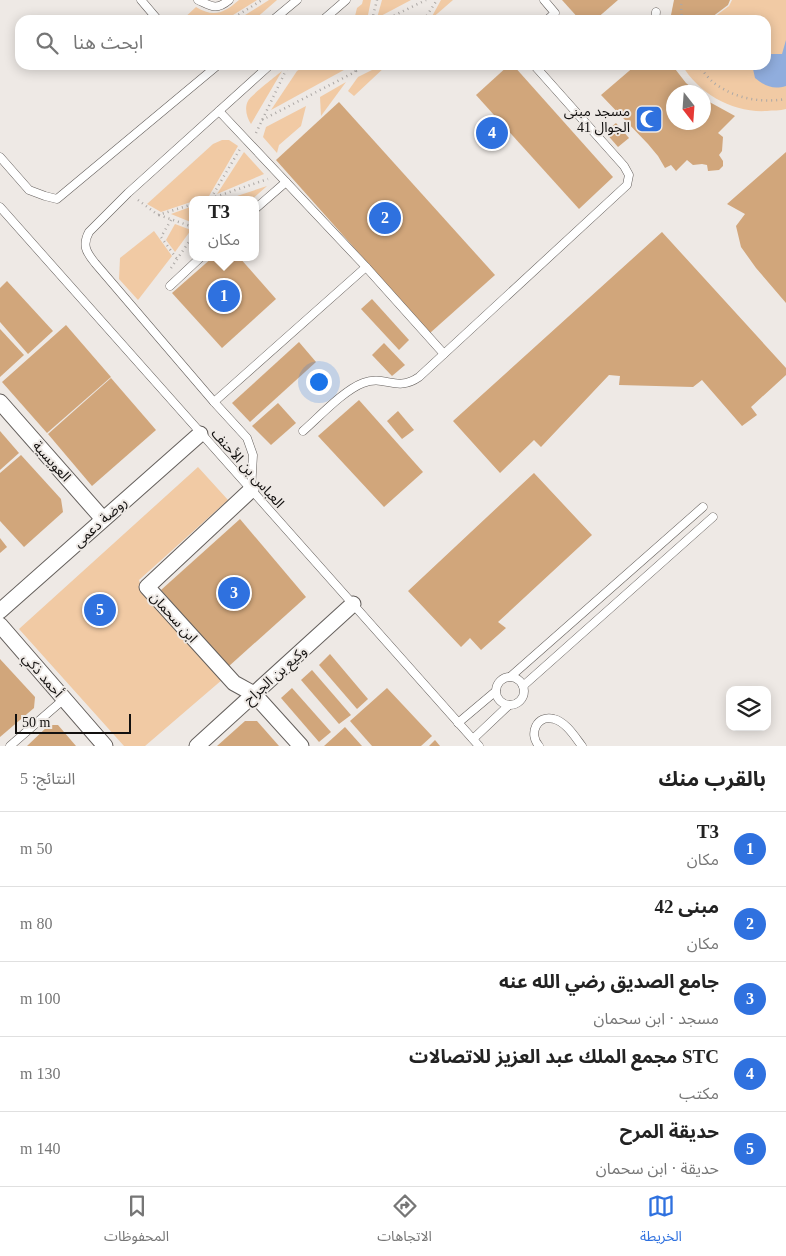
<!DOCTYPE html>
<html lang="ar">
<meta charset="utf-8">
<style>
:root{--surface:#fff;--page:#f6f6f6;--text:#222;--muted:#767676;--line:#e0e0e0;--accent:#2f71df}
body{margin:0;font-family:"Times New Roman","Noto Sans Arabic",serif;background:var(--page);color:var(--text);direction:rtl}
.controls{position:absolute;right:15px;bottom:15px;display:grid;overflow:hidden;border-radius:10px;box-shadow:0 2px 12px #0003}
.controls button{width:45px;height:45px;display:grid;place-items:center;padding:0;border:0;border-bottom:1px solid var(--line);background:var(--surface);color:var(--text);font:25px sans-serif}
.compass{position:absolute;left:666px;top:85px;width:45px;height:45px;border-radius:50%;background:var(--surface);box-shadow:0 2px 12px #0003;rotate:163deg}
.scale{position:absolute;left:15px;bottom:12px;width:116px;box-sizing:border-box;padding-left:5px;border:2px solid #12100f;border-top:0;font-size:14px;line-height:18px;white-space:nowrap;color:#12100f;-webkit-text-stroke:4px #eee9e5;paint-order:stroke}
.you{position:absolute;left:318px;top:381px;width:18px;height:18px;margin:-12px;border:4px solid #fff;border-radius:50%;background:#1a73e8;box-shadow:0 0 0 8px #1a73e833}
.badge{display:grid;place-items:center;width:32px;height:32px;border-radius:50%;background:var(--accent);color:#fff;font-size:16px;font-weight:700}
.pin{position:absolute;translate:-50% -50%;border:2px solid #fff;box-shadow:0 1px 5px #0006}
.popup{position:absolute;left:189px;top:196px;width:70px;height:65px;box-sizing:border-box;display:grid;place-content:center;border-radius:10px;background:var(--surface);filter:drop-shadow(0 1px 4px #0005);font-size:16px;white-space:nowrap;color:var(--muted)}
.popup b{font-size:19px;color:var(--text)}
.popup::after{content:'';position:absolute;left:50%;top:100%;margin-left:-10px;border:10px solid transparent;border-top-color:var(--surface)}
.list{margin:0;padding:0;list-style:none}
h2{display:flex;justify-content:space-between;align-items:center;height:65px;margin:0;padding:0 20px;font-size:21px}
h2 small{font-size:16px;font-weight:400;color:var(--muted)}
.list li{display:grid;grid-template-columns:32px 1fr auto;gap:15px;align-items:center;box-sizing:border-box;height:75px;padding:0 20px;border-top:1px solid var(--line)}
.list b{display:block;font-size:19px;white-space:nowrap}
.list p{margin:0;font-size:16px;white-space:nowrap;color:var(--muted)}
.list em{font-size:16px;font-style:normal;color:var(--muted)}
.icon{flex:none;width:28px;height:28px;fill:none;stroke:currentColor;stroke-width:2;stroke-linecap:round;stroke-linejoin:round}
.map{position:relative;flex:none;width:786px;height:746px;overflow:hidden;direction:ltr}
.search{position:absolute;background:var(--surface);box-shadow:0 2px 12px #0003;left:15px;right:15px;top:15px;height:55px;display:flex;align-items:center;gap:12px;box-sizing:border-box;padding:0 18px;border-radius:15px;color:var(--muted);font-size:19px}
.sheet{height:440px;background:var(--surface)}
nav{display:flex;justify-content:space-around;align-items:center;box-sizing:border-box;height:70px;border-top:1px solid var(--line);background:var(--surface);font-size:14px;color:var(--muted)}
nav a{display:grid;justify-items:center;gap:2px}
nav .on{color:var(--accent)}
.map>svg:first-child{display:block}
</style>
<div class="map">
<svg width="786" height="746" viewBox="0 0 786 746">
<rect width="100%" height="100%" fill="#eee9e5"/>
<!-- green -->
<g fill="#f1caa4">
<path d="M239 0H257L225 20H182L196 7C214 18 224 13 239 0Z"/>
<path d="M269 0H277L254 20H237Z"/>
<path d="M363 0H371L367 20H354L357 8 362 4Z"/>
<path d="M382 0H411L377 18Z"/>
<path d="M441 0H453L430 20Z"/>
<path d="M732 0H786V109C780 111 773 110 767 111 733 113 699 94 682 65H766V20H710L729 6Z"/>
<path d="M307 65H353L271 110 297 71Z"/>
<path d="M382 65H387L354 96 348 91 358 77Z"/>
<path d="M282 71 251 124C247 118 244 108 248 101 250 96 276 76 282 71Z"/>
<path d="M346 82 321 116 320 97Z"/>
<path d="M306 106 301 126 279 145 277 153 263 137 266 127Z"/>
<path d="M222 140H229L238 146 209 196 161 212 147 204 213 144Z"/>
<path d="M244 152 264 174 217 194Z"/>
<path d="M267 186 251 200H225Z"/>
<path d="M193 206V223L171 214Z"/>
<path d="M175 224 191 230 175 252 166 240Z"/>
<path d="M154 231 172 256 138 300 119 279 120 258Z"/>
<path d="M198 467 228 500 139 580 142 591 223 679 145 746H124L19 629Z"/>
</g>
<!-- water -->
<path fill="#90addd" d="M786 40V86C773 90 765 86 755 78L753 69 755 65H766V54H782Z"/>
<!-- building -->
<g fill="#d1a67b">
<path d="M562 0H618L595 20H580Z"/>
<path d="M674 0H730L728 5 708 20H670Z"/>
<path d="M509 65H513L613 177 579 209 476 95Z"/>
<path d="M636 65H672L686 83 697 92H674V122H704V99L735 116 718 133 723 137 722 151 719 155 723 161V166L719 170 708 171 707 165 702 164 693 165 687 160 676 171 671 165 665 168 658 156 648 144 601 95Z"/>
<path d="M339 102 495 275 430 333 276 160Z"/>
<path d="M616 123 629 138 618 147 605 132Z"/>
<path d="M786 152V303L756 268 741 247 736 226 745 214 727 204Z"/>
<path d="M662 232 786 368V375L751 407 757 415 742 426 702 380 693 387 619 385 620 376 609 375 541 447 534 440 500 473 453 421Z"/>
<path d="M213 257H239L276 299 222 348 172 293Z"/>
<path d="M7 281 53 331 28 354 0 322V288Z"/>
<path d="M372 299 409 340 399 350 361 309Z"/>
<path d="M66 325 111 377 47 433 2 382Z"/>
<path d="M0 329 24 355 0 377Z"/>
<path d="M299 342 316 362 250 422 232 403Z"/>
<path d="M384 343 405 365 392 376 372 355Z"/>
<path d="M111 378 156 430 92 486 48 434Z"/>
<path d="M359 400 423 472 384 507 318 436Z"/>
<path d="M278 403 296 423 271 445 252 426Z"/>
<path d="M398 411 414 430 402 439 387 421Z"/>
<path d="M0 431 19 453 0 470Z"/>
<path d="M21 455 61 499 63 512 24 547 0 521V473Z"/>
<path d="M534 473 592 535 498 622 506 628 481 650 470 638 461 647 408 591Z"/>
<path d="M240 519 306 597 228 667 161 590Z"/>
<path d="M0 538 7 547 0 553Z"/>
<path d="M330 654 368 699 357 709 319 665Z"/>
<path d="M0 659 35 697 34 708 0 737Z"/>
<path d="M312 670 351 715 339 724 301 680Z"/>
<path d="M292 688 331 732 319 742 281 698Z"/>
<path d="M387 688 432 736 421 746H372L350 721Z"/>
<path d="M245 721H257L279 746H217Z"/>
<path d="M49 725H58L76 746H27Z"/>
<path d="M345 727 362 746H324Z"/>
<path d="M435 740 440 746H429Z"/>
</g>
<g fill="none" stroke-linecap="round" stroke-linejoin="round">
<!-- lane casing -->
<g stroke="#645f5c" stroke-width="9">
<g id="lane">
<path d="M141 0 158 20"/>
<path d="M198 0C211 6 216 11 229 0"/>
<path d="M544 0 555 13 547 20"/>
<path d="M273 20 297 0"/>
<path d="M323 20 346 0"/>
<path d="M655 20 656 12"/>
<path d="M219 111 366 267 444 354"/>
<path d="M0 157 29 190 45 196 57 199 218 65"/>
<path d="M0 207 479 746"/>
<path d="M255 209 286 182"/>
<path d="M170 286 201 257"/>
<path d="M214 402 366 267"/>
<path d="M303 431C319 417 344 390 363 383 385 374 396 393 419 377L627 185 629 175 624 166 534 65"/>
<path d="M251 490 253 455 247 438 214 402 95 263C86 252 82 245 89 232L128 193 270 65"/>
<path d="M510 677 703 507"/>
<circle cx="510" cy="691" r="14"/>
<path d="M523 686 713 517"/>
<path d="M458 723 496 691"/>
<path d="M473 739 509 705"/>
<path d="M10 746 64 699"/>
<path d="M539 746C528 734 537 714 554 719 566 722 575 737 582 746"/>
</g>
</g>
<!-- street casing -->
<g stroke="#645f5c" stroke-width="17">
<g id="street">
<path d="M0 402 103 519"/>
<path d="M251 490 147 587 234 683 254 694 301 746"/>
<path d="M0 611 200 434"/>
<path d="M0 625 105 746"/>
<path d="M197 746 353 604"/>
</g>
</g>
<!-- path -->
<g stroke="#aca8a5" stroke-width="2.5" stroke-dasharray="1 4" stroke-linecap="butt">
<path d="M230 20 262 0"/>
<path d="M372 20 377 0"/>
<path d="M385 20 426 0"/>
<path d="M424 20 437 0"/>
<path d="M682 20 681 6 682 0"/>
<path d="M698 65C703 71 708 78 714 83 736 99 760 103 786 99"/>
<path d="M356 71 369 65"/>
<path d="M262 120 355 72 358 65"/>
<path d="M256 133 287 68 293 65"/>
<path d="M211 198 240 149"/>
<path d="M138 200 158 215 193 204"/>
<path d="M206 200 268 179"/>
<path d="M159 215 193 227"/>
<path d="M171 220 161 237 177 259"/>
<path d="M171 268 193 236"/>
</g>
<!-- lane -->
<use href="#lane" stroke="#fff" stroke-width="8"/>
<!-- street -->
<use href="#street" stroke="#fff" stroke-width="15"/>
</g>
<!-- icons -->
<defs>
<g id="mosque-square" transform="scale(1.4375)"><rect x="-9" y="-9" width="18" height="18" rx="4" fill="#2f71df" stroke="#eee9e5"/><path d="M3.5-4.9A6 6 0 1 0 3.5 4.9A5 5 0 1 1 3.5-4.9Z" fill="#fff"/></g>
</defs>
<g fill-rule="evenodd">
<use href="#mosque-square" x="649" y="119"/>
</g>
<g text-anchor="middle" stroke-width="4" stroke-linejoin="round" paint-order="stroke">
<!-- poi labels -->
<g font-size="14" fill="#12100f" stroke="#eee9e5" text-anchor="end">
<text x="630" y="116">مسجد مبنى<tspan x="630" dy="16">الجوال 41</tspan></text>
</g>
<!-- street labels -->
<g font-size="14" fill="#12100f" stroke="#eee9e5">
<text transform="translate(52 461) rotate(48)" y="5">العويسية</text>
<text transform="translate(248 468) rotate(48)" y="5">العباس بن الأحنف</text>
<text transform="translate(100 522) rotate(-42)" y="5">روضة دعمى</text>
<text transform="translate(174 617) rotate(48)" y="5">ابن سحمان</text>
<text transform="translate(43 675) rotate(49)" y="5">أحمد ذكي</text>
<text transform="translate(275 675) rotate(-42)" y="5">وكيع بن الجراح</text>
</g>
</g>
</svg>
<div class="controls">
<button><svg class="icon" aria-label="layers" viewBox="0 0 24 24"><path d="M12 4l9 5-9 5-9-5zM3 14l9 5 9-5"/></svg></button>
</div>
<svg class="compass" viewBox="-18 -18 36 36"><path d="M0-13l5 13h-10z" fill="#e53935"/><path d="M0 13l5-13h-10z" fill="#767676"/></svg>
<div class="scale">50 m</div>
<div class="you"></div>
<div class="pin badge" style="left:224px;top:296px">1</div>
<div class="popup"><b>T3</b>مكان</div>
<div class="pin badge" style="left:385px;top:218px">2</div>
<div class="pin badge" style="left:234px;top:593px">3</div>
<div class="pin badge" style="left:492px;top:133px">4</div>
<div class="pin badge" style="left:100px;top:610px">5</div>
<div class="search"><svg class="icon" aria-label="search" viewBox="0 0 24 24"><circle cx="10" cy="10" r="6"/><path d="M15 15l6 6"/></svg>ابحث هنا</div>
</div>
<section class="sheet">
<h2>بالقرب منك<small>النتائج: 5</small></h2>
<ul class="list">
<li><span class="badge">1</span><div><b>T3</b><p>مكان</p></div><em>50 m</em></li>
<li><span class="badge">2</span><div><b>مبنى 42</b><p>مكان</p></div><em>80 m</em></li>
<li><span class="badge">3</span><div><b>جامع الصديق رضي الله عنه</b><p>مسجد · ابن سحمان</p></div><em>100 m</em></li>
<li><span class="badge">4</span><div><b>STC مجمع الملك عبد العزيز للاتصالات</b><p>مكتب</p></div><em>130 m</em></li>
<li><span class="badge">5</span><div><b>حديقة المرح</b><p>حديقة · ابن سحمان</p></div><em>140 m</em></li>
</ul>
</section>
<nav>
<a class="on"><svg class="icon" aria-label="map" viewBox="0 0 24 24"><path d="M3 6l6-2 6 2 6-2v14l-6 2-6-2-6 2zM9 4v14M15 6v14"/></svg>الخريطة</a>
<a><svg class="icon" aria-label="directions" viewBox="0 0 24 24"><path d="M12 3l9 9-9 9-9-9zM9 14v-3h6M13 9l2 2-2 2"/></svg>الاتجاهات</a>
<a><svg class="icon" aria-label="saved" viewBox="0 0 24 24"><path d="M7 4h10v16l-5-4-5 4z"/></svg>المحفوظات</a>
</nav>
